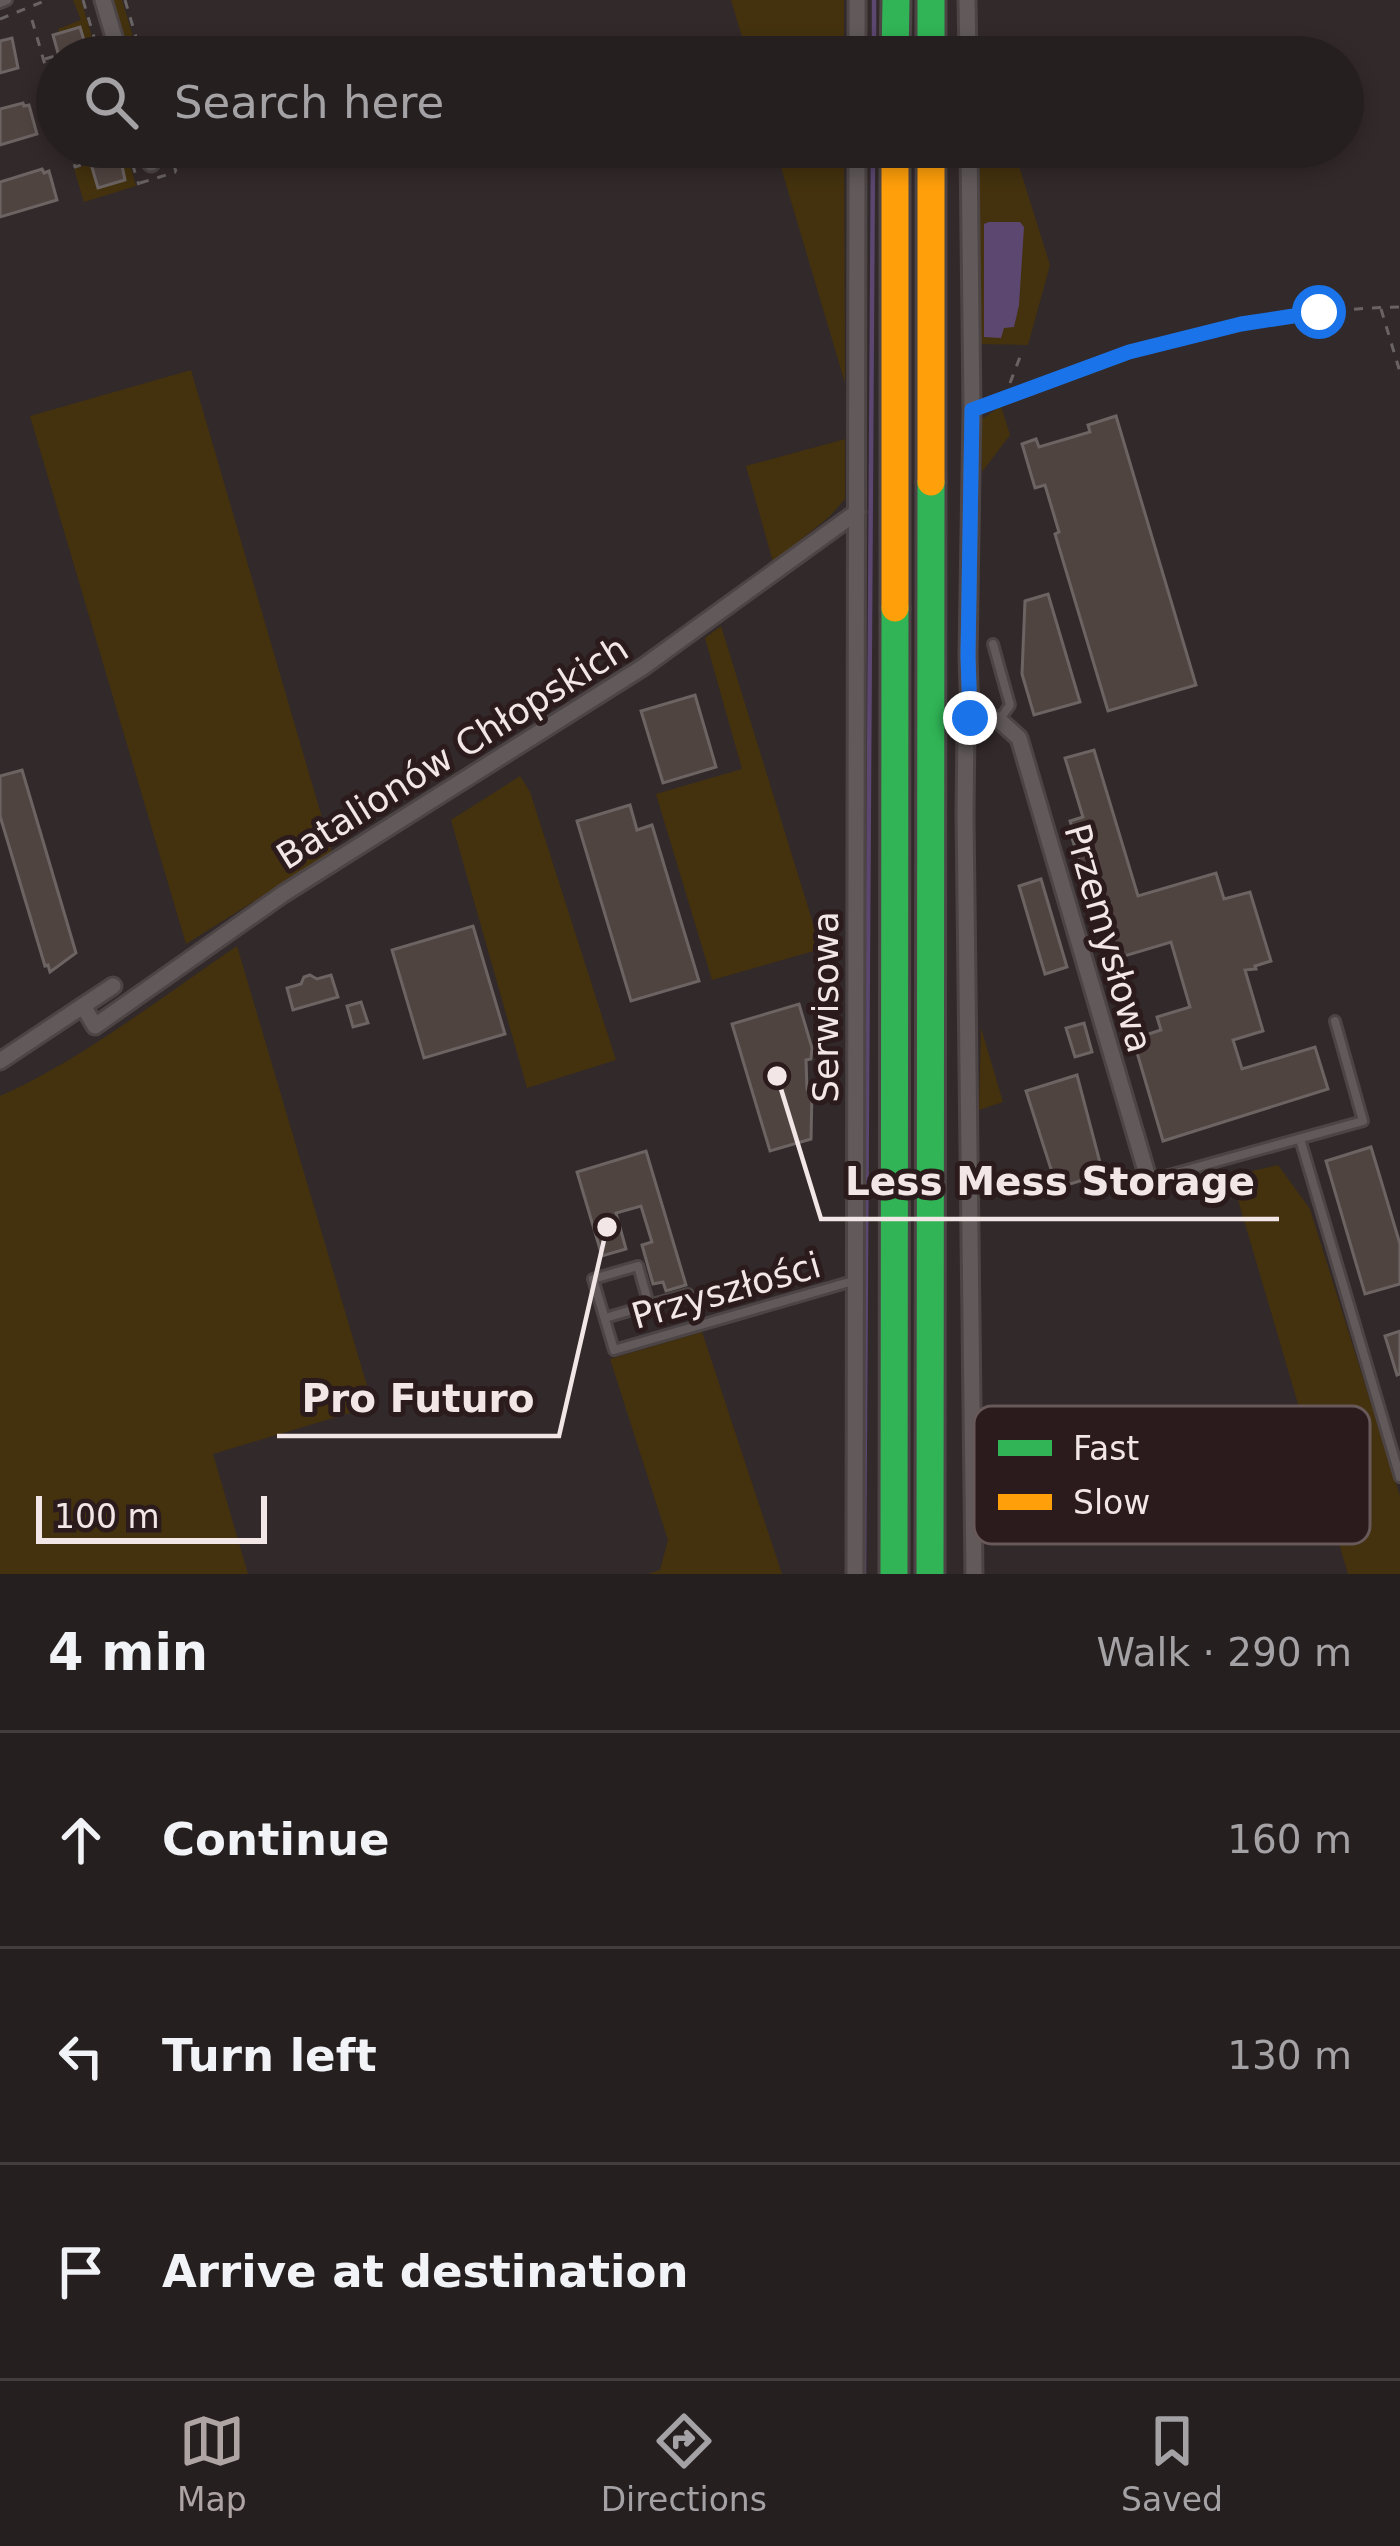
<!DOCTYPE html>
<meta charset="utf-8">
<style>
:root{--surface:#261f20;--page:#322c2d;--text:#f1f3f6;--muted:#a4a2a5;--line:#423d3e;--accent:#afa4a4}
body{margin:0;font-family:"DejaVu Sans",sans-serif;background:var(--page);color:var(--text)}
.scale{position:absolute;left:36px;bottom:30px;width:231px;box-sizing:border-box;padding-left:12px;border:6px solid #f2e6e6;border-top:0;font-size:33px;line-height:42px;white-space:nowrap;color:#f2e6e6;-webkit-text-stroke:9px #2c1b1d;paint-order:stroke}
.stop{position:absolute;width:36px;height:36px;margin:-27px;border:9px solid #1a73e8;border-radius:50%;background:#fff}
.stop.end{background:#1a73e8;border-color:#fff;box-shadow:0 3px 12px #0008}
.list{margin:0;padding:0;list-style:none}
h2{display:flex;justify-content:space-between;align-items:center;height:156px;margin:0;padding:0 48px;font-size:51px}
h2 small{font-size:39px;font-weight:400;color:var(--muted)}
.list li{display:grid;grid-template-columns:78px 1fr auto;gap:36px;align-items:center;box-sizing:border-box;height:216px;padding:0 48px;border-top:3px solid var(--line)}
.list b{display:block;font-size:45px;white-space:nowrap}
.list em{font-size:39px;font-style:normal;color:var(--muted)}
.icon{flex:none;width:66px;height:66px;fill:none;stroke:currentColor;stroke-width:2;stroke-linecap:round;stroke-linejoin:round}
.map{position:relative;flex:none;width:1400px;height:1574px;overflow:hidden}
.search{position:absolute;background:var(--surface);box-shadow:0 6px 18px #0003;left:36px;right:36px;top:36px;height:132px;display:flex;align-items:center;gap:30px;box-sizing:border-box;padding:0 42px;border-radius:66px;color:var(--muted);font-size:45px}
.sheet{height:804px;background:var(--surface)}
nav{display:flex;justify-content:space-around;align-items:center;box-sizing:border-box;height:168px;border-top:3px solid var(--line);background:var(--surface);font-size:33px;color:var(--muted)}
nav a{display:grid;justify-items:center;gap:6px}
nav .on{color:var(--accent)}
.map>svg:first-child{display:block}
</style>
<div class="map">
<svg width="1400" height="1574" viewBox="0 0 1400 1574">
<rect width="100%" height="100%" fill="#32292a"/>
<!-- green -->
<g fill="#44320e">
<path d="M73 0H81L98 57H92L88 45 59 33 58 29 81 20Z"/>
<path d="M111 0H122L139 57H128Z"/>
<path d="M731 0H844V57H748Z"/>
<path d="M118 147H125L136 186 84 202 74 169 92 163 98 188 125 180Z"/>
<path d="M775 147H844L845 383Z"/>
<path d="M980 147H1013L1050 265 1028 345 979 344Z"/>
<path d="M191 370 332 852 186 944 30 416Z"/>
<path d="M1001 406 1010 435 982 472V419Z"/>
<path d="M845 439V499L829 517 773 562 746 466Z"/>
<path d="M721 626 821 949 712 980 656 794 742 769 705 638Z"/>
<path d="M520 776 530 792 616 1060 527 1088 451 820Z"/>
<path d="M237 946 373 1406 213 1454 248 1574H0V1096C80 1061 163 996 237 946Z"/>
<path d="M981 1028 1003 1102 979 1110Z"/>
<path d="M1278 1165 1310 1209 1400 1496V1574H1348L1231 1176Z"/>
<path d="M702 1332 782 1574H648L660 1570 668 1540 610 1359Z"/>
</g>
<!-- water -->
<path fill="#5b4770" d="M989 222H1020L1024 227 1019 305 1014 327 1004 328 1001 338 984 337V224Z"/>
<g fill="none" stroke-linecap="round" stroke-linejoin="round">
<!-- stream -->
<g stroke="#5b4770" stroke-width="4.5">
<path d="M874 57V0"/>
<path d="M864 1574 873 147"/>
</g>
</g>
<!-- building -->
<g fill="#504440" stroke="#6c6463" stroke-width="3">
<path d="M80 27 89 57H62L61 52 58 53 53 35Z"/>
<path d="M12 38 18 68 0 73V41Z"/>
<path d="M23 103 24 106 29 105 37 134 0 145V109Z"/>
<path d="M86 147H116L117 151H119L125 180 98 188Z"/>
<path d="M42 169 44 173 49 171 57 200 0 217V182Z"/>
<path d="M1116 416 1196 685 1108 711 1055 534 1059 532 1045 485 1035 488 1022 444 1036 439 1039 447 1090 432 1088 425Z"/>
<path d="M1048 594 1080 702 1034 715 1022 674 1025 601Z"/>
<path d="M695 695 716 767 663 783 641 711Z"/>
<path d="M1094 750 1138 896 1216 873 1224 899 1250 892 1271 961 1255 966 1256 969 1245 970 1263 1031 1233 1040 1242 1069 1315 1047 1328 1089 1163 1141 1133 1039 1161 1030 1157 1017 1190 1007 1171 942 1111 960 1071 835 1074 834 1070 821 1083 817 1065 758Z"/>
<path d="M22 770 76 953 50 972 48 965 45 966 0 816V776Z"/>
<path d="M630 805 637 830 652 825 699 981 631 1001 577 821Z"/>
<path d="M1041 879 1067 967 1045 974 1019 886Z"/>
<path d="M473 926 505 1034 424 1058 392 950Z"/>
<path d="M310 975 317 979 331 975 338 997 293 1010 287 988 301 984 304 977Z"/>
<path d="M361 1002 368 1023 353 1027 347 1006Z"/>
<path d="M799 1004 812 1048 811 1059 806 1060 807 1089H812L811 1139 770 1151 732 1024Z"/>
<path d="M1084 1023 1092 1052 1075 1057 1066 1028Z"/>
<path d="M1077 1075 1103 1174 1057 1188 1026 1091Z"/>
<path d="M1371 1147 1400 1244V1284L1365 1294 1326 1161Z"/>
<path d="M646 1151 686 1285 666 1291 663 1282 653 1284 642 1245 652 1242 641 1206 616 1213 626 1249 602 1256 577 1172Z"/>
<path d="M1400 1331V1374L1397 1375 1385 1336Z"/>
</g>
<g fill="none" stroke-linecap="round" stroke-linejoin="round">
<!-- lane casing -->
<g stroke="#4d4545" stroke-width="14">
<g id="lane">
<path d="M0 3 7 0"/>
<path d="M973 410 1129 352"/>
<path d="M993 644 1010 705 1000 719"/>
<path d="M1300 1139 1400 1477"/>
<path d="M1151 1180 1363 1121 1335 1021"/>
<path d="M649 1305 688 1294"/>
<path d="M605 1318 649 1305 638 1266 593 1279 614 1350 853 1281"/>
</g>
</g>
<!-- street casing -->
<g stroke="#4d4545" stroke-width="21">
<g id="street">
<path d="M103 0 120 57"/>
<path d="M857 0V57"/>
<path d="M967 0 968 57"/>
<path d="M147 147 151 163"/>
<path d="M969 147 972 410 968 656 970 718 966 728 965 814 974 1574"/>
<path d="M970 718 999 720 1019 738 1149 1181"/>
<path d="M83 1006 95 1026 283 894 643 667 857 512"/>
<path d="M0 1061 113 986"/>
<path d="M855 1574 857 147"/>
</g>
</g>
<!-- fast casing -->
<g stroke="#4d4545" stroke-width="33">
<g id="fast">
<path d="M931 0V57"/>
<path d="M895 57 896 0"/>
<path d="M894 1574 895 608"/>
<path d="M930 1574 931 482"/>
</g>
</g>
<!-- slow casing -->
<g stroke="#4d4545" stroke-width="33">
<g id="slow">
<path d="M931 482V147"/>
<path d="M895 608V147"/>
</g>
</g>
<!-- path -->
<g stroke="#696363" stroke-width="3" stroke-dasharray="9 9" stroke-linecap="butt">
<path d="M83 0 100 57"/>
<path d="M125 0 142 57"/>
<path d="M0 19 47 0"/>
<path d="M32 20 57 106"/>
<path d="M45 59 61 54"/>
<path d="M69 147 75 167 93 161"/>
<path d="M127 147 139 185"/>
<path d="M169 147 176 172"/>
<path d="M140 183 176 172"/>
<path d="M1381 309 1400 372"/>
<path d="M1142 349C1227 328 1312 308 1400 307"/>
<path d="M1010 383 1020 357"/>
</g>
<!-- lane -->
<use href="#lane" stroke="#61595a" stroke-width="8"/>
<!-- street -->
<use href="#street" stroke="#61595a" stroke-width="15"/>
<!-- fast -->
<use href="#fast" stroke="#30b455" stroke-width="27"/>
<!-- slow -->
<use href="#slow" stroke="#ff9f0a" stroke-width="27"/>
</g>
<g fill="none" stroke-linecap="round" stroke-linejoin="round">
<!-- route -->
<path stroke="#1a73e8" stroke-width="15" d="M970 718 968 656 972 410 1129 352 1241 324 1319 312"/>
</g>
<g text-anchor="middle" stroke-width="10" stroke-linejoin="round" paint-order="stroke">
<!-- street labels -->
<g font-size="36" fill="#f2e6e6" stroke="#2c1b1d">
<text transform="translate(452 752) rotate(-32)" y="13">Batalionów Chłopskich</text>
<text transform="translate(1109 938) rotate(74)" y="13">Przemysłowa</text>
<text transform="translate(825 1007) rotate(-90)" y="13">Serwisowa</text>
<text transform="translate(726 1290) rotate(-16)" y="13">Przyszłości</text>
</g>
</g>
<!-- legend -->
<rect x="974" y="1406" width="396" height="138" rx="18" fill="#2c1b1d" stroke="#675859" stroke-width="3"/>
<rect x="998" y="1440" width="54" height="16" fill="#30b455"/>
<rect x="998" y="1494" width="54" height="16" fill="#ff9f0a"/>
<g font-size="33" fill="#f2e6e6">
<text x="1073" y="1460">Fast</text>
<text x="1073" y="1514">Slow</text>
</g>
<!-- callouts -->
<path fill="none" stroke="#f2e6e6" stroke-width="4.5" d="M777 1076L821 1219H1279M607 1227L559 1436H277"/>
<g fill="#f2e6e6" stroke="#2c1b1d" stroke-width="4.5">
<circle cx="777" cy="1076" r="12"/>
<circle cx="607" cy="1227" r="12"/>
</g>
<g font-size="39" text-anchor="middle" font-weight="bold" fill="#f2e6e6" stroke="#2c1b1d" stroke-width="10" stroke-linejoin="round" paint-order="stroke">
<text x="1050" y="1195">Less Mess Storage</text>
<text x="418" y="1412">Pro Futuro</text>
</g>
</svg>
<div class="scale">100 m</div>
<div class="stop" style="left:1319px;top:312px"></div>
<div class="stop end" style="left:970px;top:718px"></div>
<div class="search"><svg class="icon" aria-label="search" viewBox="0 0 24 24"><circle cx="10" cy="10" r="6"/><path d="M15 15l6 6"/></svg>Search here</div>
</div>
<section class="sheet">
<h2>4 min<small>Walk · 290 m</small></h2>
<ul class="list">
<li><svg class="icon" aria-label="ahead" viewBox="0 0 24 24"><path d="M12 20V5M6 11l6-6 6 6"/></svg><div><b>Continue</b></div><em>160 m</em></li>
<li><svg class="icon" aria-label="left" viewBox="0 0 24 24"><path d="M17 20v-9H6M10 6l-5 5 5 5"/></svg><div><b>Turn left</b></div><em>130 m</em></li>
<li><svg class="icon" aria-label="arrive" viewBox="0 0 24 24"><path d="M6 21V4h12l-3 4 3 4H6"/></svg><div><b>Arrive at destination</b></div></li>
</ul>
</section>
<nav>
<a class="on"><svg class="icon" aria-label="map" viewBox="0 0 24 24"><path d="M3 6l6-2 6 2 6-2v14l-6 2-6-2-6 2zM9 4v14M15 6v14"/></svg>Map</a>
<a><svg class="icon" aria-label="directions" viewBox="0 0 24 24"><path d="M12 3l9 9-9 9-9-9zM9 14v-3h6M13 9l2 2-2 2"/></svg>Directions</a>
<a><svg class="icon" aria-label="saved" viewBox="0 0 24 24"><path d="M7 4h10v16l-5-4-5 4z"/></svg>Saved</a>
</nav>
